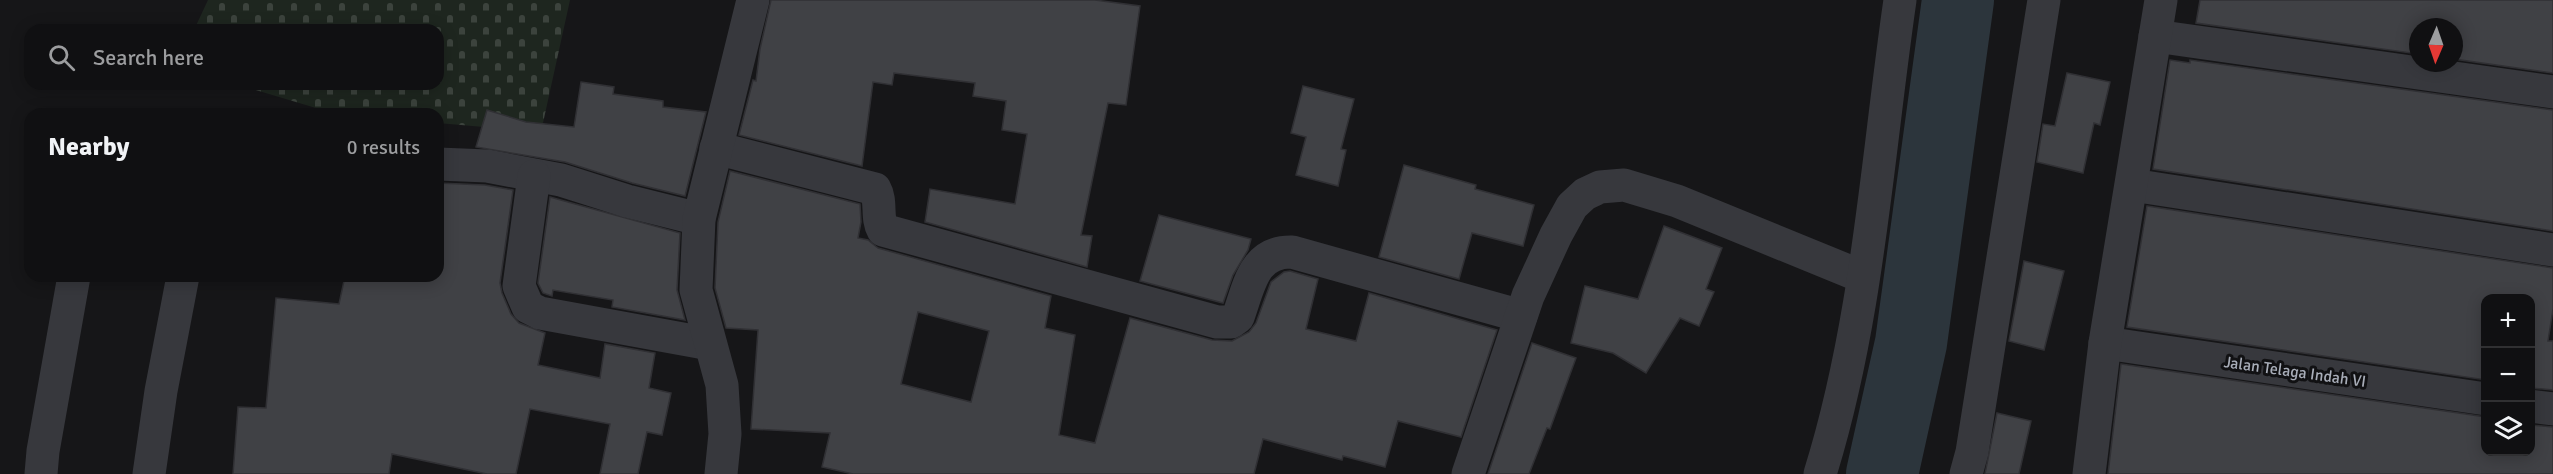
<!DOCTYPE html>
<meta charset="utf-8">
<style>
:root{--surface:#101012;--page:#19191b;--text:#f1f3f6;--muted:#9c9d9f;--line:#303032}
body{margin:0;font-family:Signika,sans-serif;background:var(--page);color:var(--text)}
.controls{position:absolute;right:18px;bottom:18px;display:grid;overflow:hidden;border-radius:12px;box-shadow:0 3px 15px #0003}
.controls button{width:54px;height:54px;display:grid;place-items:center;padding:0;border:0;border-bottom:2px solid var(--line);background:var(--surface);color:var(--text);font:30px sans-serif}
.compass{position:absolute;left:2409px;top:18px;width:54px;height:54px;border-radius:50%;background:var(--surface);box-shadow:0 3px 15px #0003;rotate:182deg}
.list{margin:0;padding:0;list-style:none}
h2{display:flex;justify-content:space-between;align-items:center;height:78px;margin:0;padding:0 24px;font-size:26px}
h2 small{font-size:20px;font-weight:400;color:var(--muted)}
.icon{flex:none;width:33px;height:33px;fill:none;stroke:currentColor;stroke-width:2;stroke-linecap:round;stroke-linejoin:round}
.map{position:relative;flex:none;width:2553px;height:474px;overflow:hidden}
.search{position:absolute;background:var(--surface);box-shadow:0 3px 15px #0003;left:24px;top:24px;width:420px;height:66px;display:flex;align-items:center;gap:15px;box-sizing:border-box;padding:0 21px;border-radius:18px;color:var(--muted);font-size:22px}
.panel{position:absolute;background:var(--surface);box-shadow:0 3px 15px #0003;left:24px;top:108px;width:420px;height:174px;border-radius:18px}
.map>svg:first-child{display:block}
</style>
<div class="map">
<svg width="2553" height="474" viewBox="0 0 2553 474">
<defs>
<pattern id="cemetery-stones" width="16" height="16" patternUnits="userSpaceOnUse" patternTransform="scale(1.5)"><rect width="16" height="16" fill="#1e261f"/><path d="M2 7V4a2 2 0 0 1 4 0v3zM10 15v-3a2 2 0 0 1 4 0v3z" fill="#3c433d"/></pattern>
</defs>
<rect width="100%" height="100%" fill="#161618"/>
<!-- cemetery -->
<path fill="url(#cemetery-stones)" d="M208 0H570L541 132 438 123V114H336L236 84H438V30H194Z"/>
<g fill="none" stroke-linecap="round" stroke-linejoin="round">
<!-- river -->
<path stroke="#2c353c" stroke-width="72" d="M1882 474 1911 343 1958 0"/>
</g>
<!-- building -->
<g fill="#404145" stroke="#303034" stroke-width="1.5" fill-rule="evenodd">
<path d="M771 0H1095L1140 6 1126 105 1108 103 1081 235 1092 236 1087 267 925 222 930 189 1015 204 1027 134 1002 130 1006 101 973 96 975 83 894 73 892 85 873 82 862 166 739 135 753 80 756 81 760 49Z"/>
<path d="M2200 0H2553V73L2454 59V27H2418V54L2196 23Z"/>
<path d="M2170 60 2190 63V60L2553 110V231L2153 169Z"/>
<path d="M2067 73 2110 82 2100 125 2094 123 2083 173 2037 162 2043 124 2055 126Z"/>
<path d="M581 82 614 87 613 94 663 101V107L706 112 685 196 632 183 565 162 476 147 487 110 526 122 574 127Z"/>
<path d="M1303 86 1354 99 1341 149 1346 150 1338 186 1296 175 1306 137 1291 133Z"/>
<path d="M1404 165 1476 185 1475 189 1534 205 1523 246 1472 233 1459 279 1379 257Z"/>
<path d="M730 171 860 204 861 222 858 238 868 240 878 248 1051 296 1045 328 1075 335 1059 435 1095 443 1130 318 1212 340 1232 341 1249 332 1256 323 1271 282 1284 272 1290 271 1318 279 1306 329 1356 341 1369 293 1497 330 1461 437 1398 421 1385 467 1343 456 1342 460 1263 439 1254 474H853L822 467 830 433 751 429 758 330 726 328 715 288 718 222ZM918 312 989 331 971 402 901 384Z"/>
<path d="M438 183 485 185 513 190 500 283 502 293 511 314 519 323 545 333 538 365 600 378 605 344 655 353 649 388 671 393 662 435 647 432 638 474H600L610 424 530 409 516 474H487L392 454 389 474H233L238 407 266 408 276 298 339 304 345 276H438Z"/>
<path d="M550 197 680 233 677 290 685 320 612 307 613 300 553 290 552 296 543 293 538 283Z"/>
<path d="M2147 206 2553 268V309L2548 341H2553V390L2530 388V298H2486V380L2127 327Z"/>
<path d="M1159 215 1251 239 1248 250 1233 275 1223 303 1140 281Z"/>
<path d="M1664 226 1722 248 1706 289 1714 292 1699 326 1680 318 1646 373 1613 353 1571 343 1585 286 1638 299Z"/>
<path d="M2024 261 2064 271 2044 350 2009 341Z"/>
<path d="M1532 343 1576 358 1550 429 1547 428 1529 474H1488Z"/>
<path d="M2121 364 2486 417V452H2530V425L2553 427V474H2108Z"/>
<path d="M1997 413 2031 421 2019 474H1985Z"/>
</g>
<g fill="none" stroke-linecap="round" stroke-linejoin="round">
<!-- street -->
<g stroke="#37383d" stroke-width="33">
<path d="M2155 36 2553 92"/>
<path d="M716 148 875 189C882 201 876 218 883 230L1217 322H1231L1238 317C1249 287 1253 251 1292 252L1521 316"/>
<path d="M438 164 487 166 561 180 627 201 699 219"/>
<path d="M534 176 519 286 528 307 540 313 710 344"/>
<path d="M2132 185 2553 250"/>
<path d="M2105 343 2486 399"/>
<path d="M2530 406 2553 409"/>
<path d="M41 474 43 451 74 276"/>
<path d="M149 474 161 391 183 276"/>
<path d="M721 474 725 434 722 385 696 290 699 219 753 0"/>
<path d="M1468 474 1528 296 1556 235 1572 206 1585 194 1600 187 1624 185 1677 201 1863 277"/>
<path d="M1820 474C1868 320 1877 158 1900 0"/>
<path d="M1966 474 1972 452 2044 0"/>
<path d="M2089 474 2105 343 2161 0"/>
</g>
</g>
<g text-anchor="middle" stroke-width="6" stroke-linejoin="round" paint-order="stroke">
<!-- street labels -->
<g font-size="16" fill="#a8adb8" stroke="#111113">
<text transform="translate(2295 371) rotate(8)" y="6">Jalan Telaga Indah VI</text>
</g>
</g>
</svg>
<div class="controls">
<button>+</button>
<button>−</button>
<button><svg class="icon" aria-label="layers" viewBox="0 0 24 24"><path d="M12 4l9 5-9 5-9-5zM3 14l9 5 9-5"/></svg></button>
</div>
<svg class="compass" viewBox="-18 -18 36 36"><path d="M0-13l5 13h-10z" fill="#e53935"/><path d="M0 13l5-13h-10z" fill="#9c9d9f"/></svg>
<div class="search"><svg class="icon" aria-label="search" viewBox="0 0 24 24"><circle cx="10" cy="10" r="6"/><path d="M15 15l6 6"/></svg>Search here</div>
<section class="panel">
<h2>Nearby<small>0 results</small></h2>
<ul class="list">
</ul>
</section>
</div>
